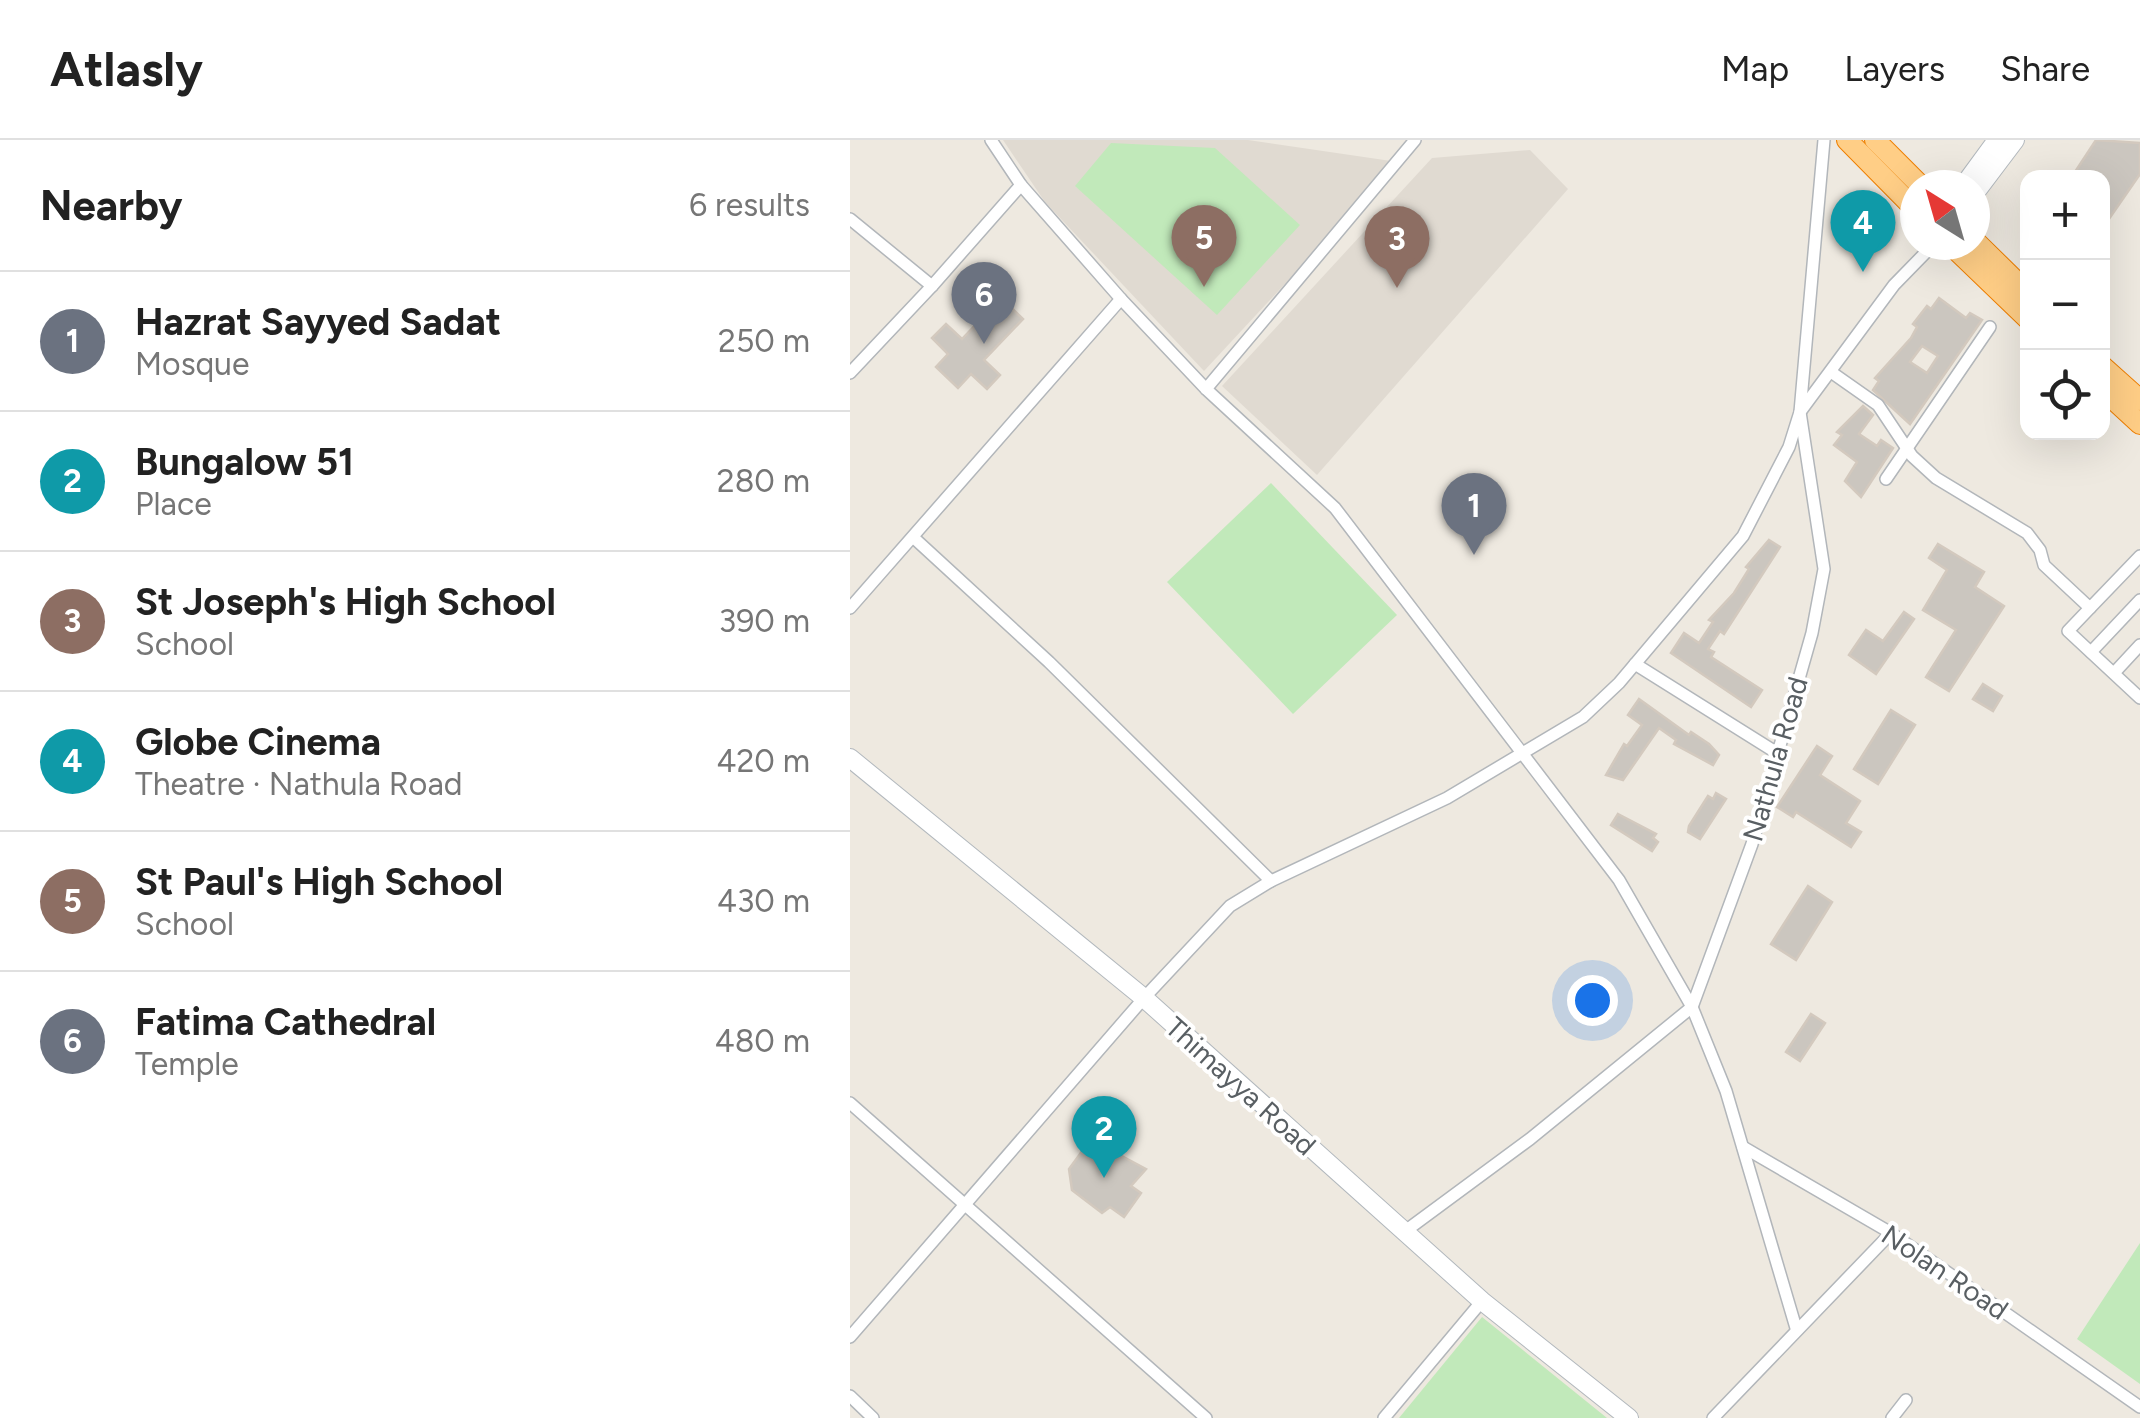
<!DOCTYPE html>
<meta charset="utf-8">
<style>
:root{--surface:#fff;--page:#f6f6f6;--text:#222;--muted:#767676;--line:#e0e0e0;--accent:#db2777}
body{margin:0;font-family:Figtree,sans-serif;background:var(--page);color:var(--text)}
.controls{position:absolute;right:30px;top:30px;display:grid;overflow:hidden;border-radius:20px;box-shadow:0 10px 40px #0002}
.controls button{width:90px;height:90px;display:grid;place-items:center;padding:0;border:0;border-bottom:2px solid var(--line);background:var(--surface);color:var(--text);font:50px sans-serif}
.compass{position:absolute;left:1050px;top:30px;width:90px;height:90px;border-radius:50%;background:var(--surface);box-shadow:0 10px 40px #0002;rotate:323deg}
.you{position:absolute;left:742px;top:860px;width:35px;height:35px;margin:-25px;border:8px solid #fff;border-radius:50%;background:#1a73e8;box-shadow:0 0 0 15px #1a73e833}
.badge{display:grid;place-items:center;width:65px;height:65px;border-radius:50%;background:var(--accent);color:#fff;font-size:32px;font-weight:700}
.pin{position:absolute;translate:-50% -82px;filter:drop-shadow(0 2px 5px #0008)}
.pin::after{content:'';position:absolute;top:52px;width:35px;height:30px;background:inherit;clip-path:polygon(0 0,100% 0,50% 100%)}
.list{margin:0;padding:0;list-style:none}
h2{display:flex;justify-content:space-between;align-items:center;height:130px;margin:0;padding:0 40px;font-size:42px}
h2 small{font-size:32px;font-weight:400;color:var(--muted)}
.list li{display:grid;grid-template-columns:65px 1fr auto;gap:30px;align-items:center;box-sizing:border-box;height:140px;padding:0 40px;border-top:2px solid var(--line)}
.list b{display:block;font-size:38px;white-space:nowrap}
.list p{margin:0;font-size:32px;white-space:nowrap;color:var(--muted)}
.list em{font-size:32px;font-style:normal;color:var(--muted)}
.icon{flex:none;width:55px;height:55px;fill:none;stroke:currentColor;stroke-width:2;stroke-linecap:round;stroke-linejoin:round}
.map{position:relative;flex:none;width:1290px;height:1278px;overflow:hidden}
header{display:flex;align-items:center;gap:60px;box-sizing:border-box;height:140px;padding:0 50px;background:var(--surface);border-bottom:2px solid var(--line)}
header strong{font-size:48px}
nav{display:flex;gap:55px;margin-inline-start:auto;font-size:35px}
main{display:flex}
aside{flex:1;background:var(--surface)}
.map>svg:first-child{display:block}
</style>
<header>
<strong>Atlasly</strong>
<nav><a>Map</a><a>Layers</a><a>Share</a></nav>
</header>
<main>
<aside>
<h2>Nearby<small>6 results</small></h2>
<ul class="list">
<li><span class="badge" style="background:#6b7280">1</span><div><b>Hazrat Sayyed Sadat</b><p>Mosque</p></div><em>250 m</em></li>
<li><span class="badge" style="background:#0f9aa8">2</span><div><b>Bungalow 51</b><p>Place</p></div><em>280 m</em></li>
<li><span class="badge" style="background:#8d6e63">3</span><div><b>St Joseph's High School</b><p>School</p></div><em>390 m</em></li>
<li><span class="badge" style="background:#0f9aa8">4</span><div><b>Globe Cinema</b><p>Theatre · Nathula Road</p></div><em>420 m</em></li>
<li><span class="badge" style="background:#8d6e63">5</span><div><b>St Paul's High School</b><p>School</p></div><em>430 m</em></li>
<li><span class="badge" style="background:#6b7280">6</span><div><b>Fatima Cathedral</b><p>Temple</p></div><em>480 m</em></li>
</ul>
</aside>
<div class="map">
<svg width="1290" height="1278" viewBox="0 0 1290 1278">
<rect width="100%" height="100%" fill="#eee9e0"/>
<!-- education -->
<g fill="#e0dad1">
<path d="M153 0H398L548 22 354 231 195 62Z"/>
<path d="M680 10 718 49 467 335 372 246 582 18Z"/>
</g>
<!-- green -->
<g fill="#c1e9ba">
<path d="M261 3 365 8 450 85 367 175 225 46Z"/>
<path d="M421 343 547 475 443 574 317 442Z"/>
<path d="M1290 1103V1244L1227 1199Z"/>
<path d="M632 1177 757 1278H549Z"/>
</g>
<!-- building -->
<g fill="#cbc6bf" stroke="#d3c9be" stroke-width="2.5" fill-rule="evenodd">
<path d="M1246 0 1290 3V34L1252 89V38H1221Z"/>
<path d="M151 158 173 179 134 220 150 235 137 249 121 234 108 248 86 227 98 214 82 198 96 184 112 199Z"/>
<path d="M1089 158 1116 178 1120 173 1132 180 1060 284 1023 250 1029 241 1025 238 1061 198 1067 187 1063 184 1077 166 1081 169ZM1072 206 1088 216 1077 233 1060 222Z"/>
<path d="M1013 266 1023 275 1009 294 1027 306 1031 300 1043 308 1011 357 995 341 1007 322 984 305 992 295 987 292Z"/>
<path d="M919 400 930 407 874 494 870 491 858 509 864 512 861 517 912 550 901 567 821 513 834 493 849 503 863 482 859 480 884 453 899 429 896 427Z"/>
<path d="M1088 404 1134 432 1125 447 1154 466 1099 551 1076 537 1106 490 1073 470 1097 430 1079 418Z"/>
<path d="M1054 472 1064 479 1026 534 999 515 1016 490 1033 501Z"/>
<path d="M1133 544 1152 556 1143 571 1123 559Z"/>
<path d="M789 559 839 595 841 592 859 604 869 615 863 625 824 604 826 600 809 588 773 640 756 635 774 604 777 606 792 585 778 575Z"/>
<path d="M1041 570 1065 585 1028 644 1004 629Z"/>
<path d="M967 606 982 616 970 635 1010 661 996 683 1011 692 1001 707 946 672 943 677 927 667Z"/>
<path d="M866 653 876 659 850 699 838 692 839 686 858 656 863 659Z"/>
<path d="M768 674 806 694 803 698 808 702 802 711 761 685Z"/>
<path d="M958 746 982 762 946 820 921 804Z"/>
<path d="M961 874 975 883 950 921 936 912Z"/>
<path d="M255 1007 296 1029 281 1046 291 1053 274 1077 260 1067 252 1073 222 1050 219 1029 233 1010Z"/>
</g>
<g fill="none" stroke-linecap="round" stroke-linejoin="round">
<!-- street casing -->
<g stroke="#b2b6ba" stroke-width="14">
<g id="street">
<path d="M141 0 171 45 271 159 356 249 485 368 769 740 842 867 876 951 946 1188"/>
<path d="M0 79 82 146 0 233"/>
<path d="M82 146 171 45"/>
<path d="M981 232 1028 265 1062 316 1086 338 1177 393 1190 410 1194 425 1240 468 1290 416"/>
<path d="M356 249 565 0"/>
<path d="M1036 339 1140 187"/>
<path d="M64 398 199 522 421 741"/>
<path d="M0 468 271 159"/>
<path d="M1240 468 1218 491 1290 558"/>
<path d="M1241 512 1290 460"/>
<path d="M785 524 927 613"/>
<path d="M1264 533 1290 505"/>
<path d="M0 963 356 1278"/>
<path d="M893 1007 1041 1093 1290 1267"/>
<path d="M554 1092 680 999 842 867 902 704 962 493 974 429 950 272 974 0"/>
<path d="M0 1197 294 858 380 766 421 741 597 658 733 577 769 543 893 396 939 307 950 272 1044 145 1083 105"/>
<path d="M0 1256 23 1278"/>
<path d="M534 1278 632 1161"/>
<path d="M863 1278 1041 1093"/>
<path d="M1042 1278 1056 1260"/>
</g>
</g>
<!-- secondary casing -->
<g stroke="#b2b8bd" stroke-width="20">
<g id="secondary">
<path d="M1114 45 1147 0"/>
<path d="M1125 53 1165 0"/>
<path d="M0 618 294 858 632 1161 779 1278"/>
</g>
</g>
<!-- highway casing -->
<g stroke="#ee7f00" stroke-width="22">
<g id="highway">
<path d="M997 0 1065 69"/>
<path d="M1025 0 1070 45"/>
<path d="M1125 101 1178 153"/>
<path d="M1101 105 1178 179"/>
<path d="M1252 226 1290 260"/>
<path d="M1252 249 1290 284"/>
</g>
</g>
<!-- street -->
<use href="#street" stroke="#fff" stroke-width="11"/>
<!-- secondary -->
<use href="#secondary" stroke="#fff" stroke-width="18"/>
<!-- highway -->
<use href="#highway" stroke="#ffce86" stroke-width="20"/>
</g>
<g text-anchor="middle" stroke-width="8" stroke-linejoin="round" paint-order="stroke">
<!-- street labels -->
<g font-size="28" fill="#595f63" stroke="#fff">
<text transform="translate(925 619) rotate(-74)" y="10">Nathula Road</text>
<text transform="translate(391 946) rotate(42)" y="10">Thimayya Road</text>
<text transform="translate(1095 1132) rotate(34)" y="10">Nolan Road</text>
</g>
</g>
</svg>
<div class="controls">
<button>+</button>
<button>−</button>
<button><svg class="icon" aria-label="locate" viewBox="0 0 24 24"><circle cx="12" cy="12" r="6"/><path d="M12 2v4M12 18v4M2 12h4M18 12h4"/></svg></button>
</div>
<svg class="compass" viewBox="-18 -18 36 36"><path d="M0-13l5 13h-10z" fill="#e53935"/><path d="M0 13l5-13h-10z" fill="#767676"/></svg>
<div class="you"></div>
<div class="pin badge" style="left:624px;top:415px;background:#6b7280">1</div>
<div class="pin badge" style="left:254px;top:1038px;background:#0f9aa8">2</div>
<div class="pin badge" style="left:547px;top:148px;background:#8d6e63">3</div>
<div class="pin badge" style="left:1013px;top:132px;background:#0f9aa8">4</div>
<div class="pin badge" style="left:354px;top:147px;background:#8d6e63">5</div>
<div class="pin badge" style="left:134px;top:204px;background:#6b7280">6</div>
</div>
</main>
